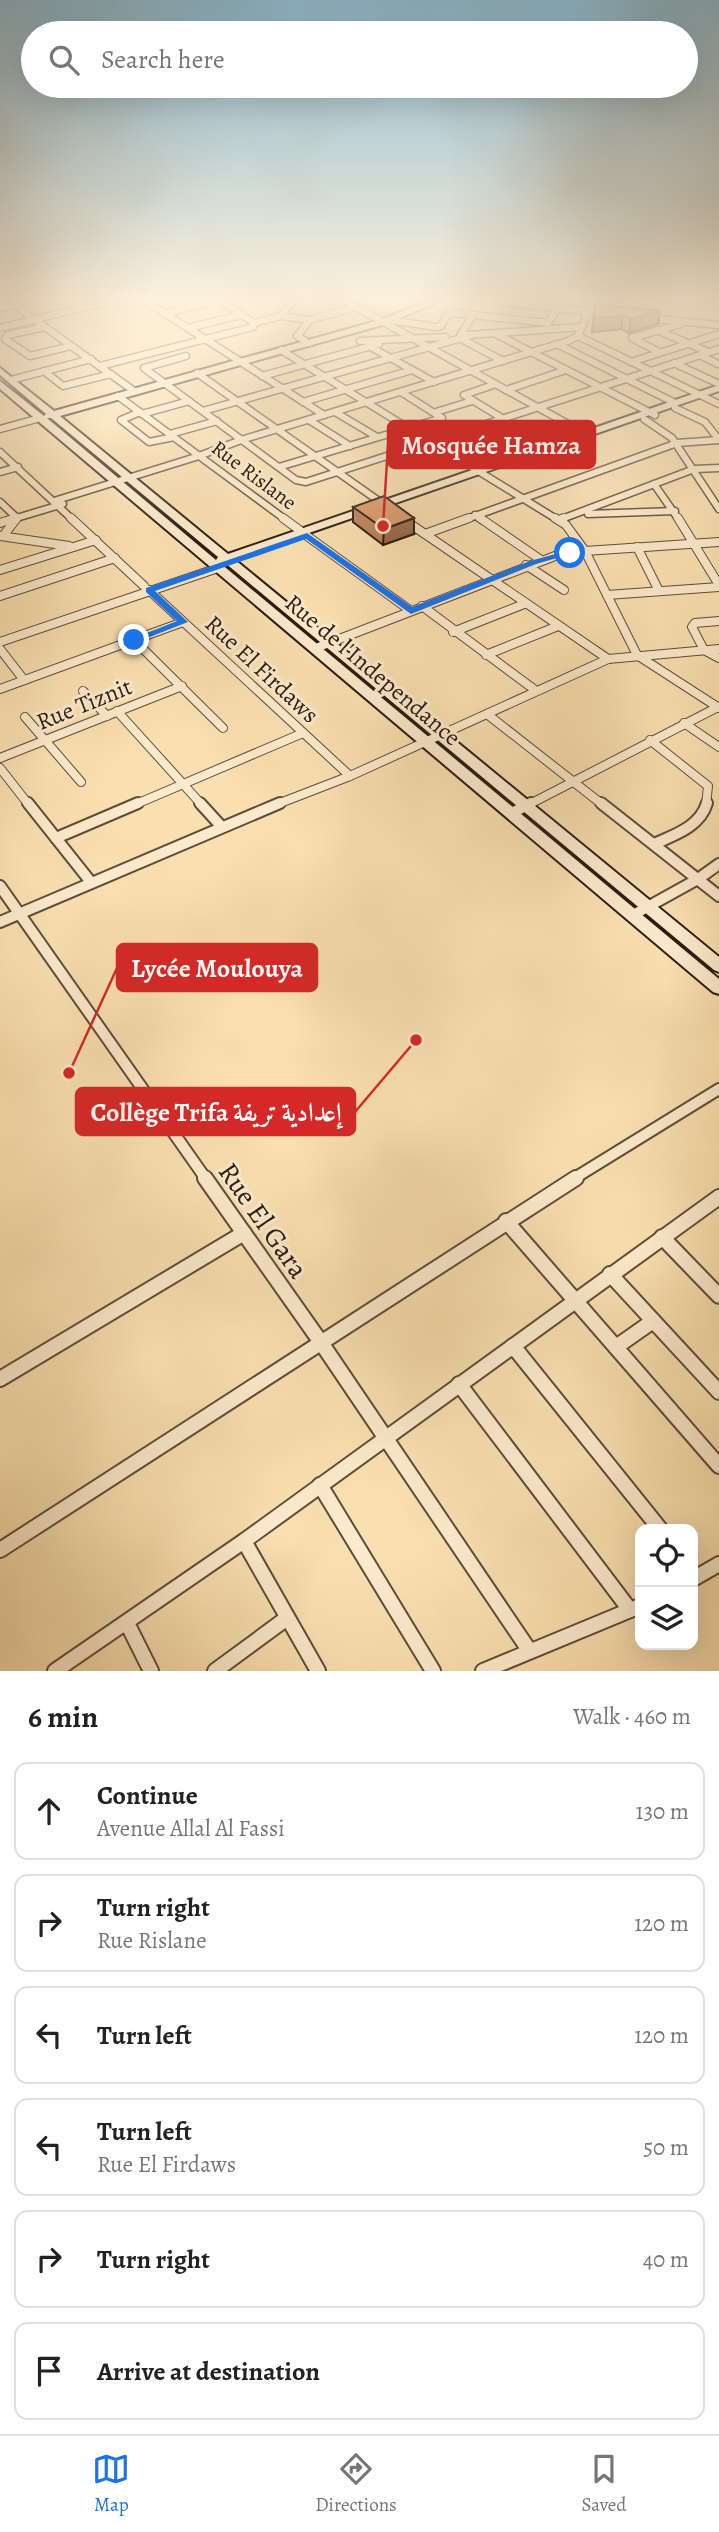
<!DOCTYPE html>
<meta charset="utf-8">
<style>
:root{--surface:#fff;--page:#f6f6f6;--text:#222;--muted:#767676;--line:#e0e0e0;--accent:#1a73e8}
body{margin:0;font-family:Alegreya,Amiri,serif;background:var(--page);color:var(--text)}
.controls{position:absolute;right:21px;bottom:21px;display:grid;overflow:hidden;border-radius:14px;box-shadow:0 7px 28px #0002}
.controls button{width:63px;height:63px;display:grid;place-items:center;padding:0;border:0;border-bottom:2px solid var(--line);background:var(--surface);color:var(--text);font:35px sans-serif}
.stop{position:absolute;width:21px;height:21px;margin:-16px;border:5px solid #1a73e8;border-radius:50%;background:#fff}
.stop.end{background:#1a73e8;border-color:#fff;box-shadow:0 2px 7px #0008}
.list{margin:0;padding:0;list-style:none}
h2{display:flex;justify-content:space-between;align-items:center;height:91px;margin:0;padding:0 28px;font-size:30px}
h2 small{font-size:23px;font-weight:400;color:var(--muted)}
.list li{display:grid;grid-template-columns:46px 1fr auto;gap:21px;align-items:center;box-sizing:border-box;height:98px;margin:0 14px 14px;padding:0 14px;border:2px solid var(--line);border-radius:14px}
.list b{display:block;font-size:26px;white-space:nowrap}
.list p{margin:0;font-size:23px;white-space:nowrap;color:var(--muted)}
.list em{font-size:23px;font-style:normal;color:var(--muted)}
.icon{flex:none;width:38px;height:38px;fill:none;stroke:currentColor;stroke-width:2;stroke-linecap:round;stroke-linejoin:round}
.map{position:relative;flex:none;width:719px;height:1671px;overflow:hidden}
.search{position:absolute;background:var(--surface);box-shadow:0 7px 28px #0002;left:21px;right:21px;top:21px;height:77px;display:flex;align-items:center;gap:18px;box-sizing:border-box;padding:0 24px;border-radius:38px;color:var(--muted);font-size:26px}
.sheet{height:763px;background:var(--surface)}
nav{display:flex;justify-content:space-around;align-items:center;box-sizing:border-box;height:98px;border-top:2px solid var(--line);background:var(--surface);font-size:19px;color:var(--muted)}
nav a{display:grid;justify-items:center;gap:4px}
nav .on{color:var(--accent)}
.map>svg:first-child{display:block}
</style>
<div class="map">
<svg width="719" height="1671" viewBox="0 0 719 1671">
<rect width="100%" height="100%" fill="#fadfb0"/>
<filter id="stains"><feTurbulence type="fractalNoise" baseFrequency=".00286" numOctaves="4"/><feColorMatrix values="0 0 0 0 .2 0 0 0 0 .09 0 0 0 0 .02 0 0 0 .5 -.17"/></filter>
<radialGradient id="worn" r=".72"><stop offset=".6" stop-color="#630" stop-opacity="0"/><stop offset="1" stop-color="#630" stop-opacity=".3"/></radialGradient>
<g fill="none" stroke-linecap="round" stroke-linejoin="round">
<!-- street-far3 casing -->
<g stroke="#5f4c38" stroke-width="9">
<g id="street-far3">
<path d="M10 302 134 391"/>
<path d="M147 302 324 415"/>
<path d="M222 302 254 323 281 316 292 302"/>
<path d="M347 302 586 434"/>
<path d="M500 302 593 312"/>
<path d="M0 308 23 302"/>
<path d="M165 314 210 302"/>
<path d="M281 316 310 320 356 307"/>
<path d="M646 318 719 325"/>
<path d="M389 320 436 327 441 326 447 315 455 313 548 323 558 308"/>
<path d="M44 327 8 335 5 339 30 356 71 346"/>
<path d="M0 328 105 302"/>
<path d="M188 328 241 315"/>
<path d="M657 330 708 352"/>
<path d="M496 334 655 415"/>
<path d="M468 335 582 327"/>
<path d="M460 336 473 315"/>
<path d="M578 336 719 404"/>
<path d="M460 338 503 361"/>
<path d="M360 341 446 337"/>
<path d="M309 343 297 336 310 320"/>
<path d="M557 344 675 403"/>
<path d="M369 346 434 382"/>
<path d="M281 350 558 520"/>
<path d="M659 352 632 338 680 324"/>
<path d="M700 355 718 364"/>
<path d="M186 356 144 368 296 480 306 482 719 349"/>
<path d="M631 362 719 334"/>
<path d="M674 363 719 384"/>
<path d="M100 366 253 327 254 323"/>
<path d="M44 371 63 386 111 374"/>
<path d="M197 373 383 504"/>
<path d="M262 376 379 344"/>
<path d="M11 380 91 359"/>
<path d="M496 384 464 395 505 420"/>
<path d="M506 390 566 370"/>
<path d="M118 396 286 520"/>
<path d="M303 402 412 370"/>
<path d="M675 408 705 422 719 440"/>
<path d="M203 411 472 335"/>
<path d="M140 412 121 420 149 442 174 437"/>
<path d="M335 412 377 437"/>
<path d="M436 412 472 401"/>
<path d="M142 414 189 401"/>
<path d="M644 419 672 438 719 509"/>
<path d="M309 420 350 446"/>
<path d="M0 429 40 418"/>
<path d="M170 434 217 421"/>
<path d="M0 452 73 520"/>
<path d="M279 467 442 418 401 392"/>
<path d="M0 472 18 467"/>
<path d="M654 484 679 520"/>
<path d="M54 501 199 456 241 440 568 341 578 336 592 302"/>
<path d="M0 502 17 518 15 520"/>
<path d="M588 514 675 511"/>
<path d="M475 515 482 520"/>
<path d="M10 520 63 504"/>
<path d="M464 520 677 443 719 440"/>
<path d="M559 520 694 469 719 468"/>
</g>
</g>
<!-- street-far2 casing -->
<g stroke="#5f4c38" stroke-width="10">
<g id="street-far2">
<path d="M71 518 144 586"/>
<path d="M283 518 302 532"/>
<path d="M480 518 541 560"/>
<path d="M555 518 566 525 585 551 637 655 719 708"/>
<path d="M678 518 719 585"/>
<path d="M403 519 608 659"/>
<path d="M559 520 564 518"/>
<path d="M0 523 16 518"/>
<path d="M425 534 469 518"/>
<path d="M0 536 69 546"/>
<path d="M3 536 17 518"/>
<path d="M307 536 411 611"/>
<path d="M637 547 659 591"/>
<path d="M526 565 564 590"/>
<path d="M0 570 96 540"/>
<path d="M149 590 350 776"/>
<path d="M607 595 719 587"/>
<path d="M0 596 115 558"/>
<path d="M422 606 535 690"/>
<path d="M719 621 695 623 692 627 704 650 719 658"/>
<path d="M453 632 524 604"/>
<path d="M134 640 223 728"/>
<path d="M0 642 218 568"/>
<path d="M316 648 555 556 585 551 719 542"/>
<path d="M0 649 24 680"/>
<path d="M486 655 558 626"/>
<path d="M0 689 183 622"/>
<path d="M83 691 107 716"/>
<path d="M117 711 202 805"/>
<path d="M487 714 603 805"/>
<path d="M25 717 81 782"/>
<path d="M684 723 719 747"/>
<path d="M650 740 708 786 706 805"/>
<path d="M0 758 182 686"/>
<path d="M0 768 29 805"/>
<path d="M134 805 303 733"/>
<path d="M275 805 350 776 608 659 719 649"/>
<path d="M528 805 718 707"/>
</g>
</g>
<!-- street-far1 casing -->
<g stroke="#5f4c38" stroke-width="14">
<g id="street-far1">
<path d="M28 803 90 881"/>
<path d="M200 803 221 826"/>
<path d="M601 803 719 896"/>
<path d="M512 813 531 803"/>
<path d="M56 838 138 803"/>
<path d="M654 844C674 835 700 827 707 803"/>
<path d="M0 886 206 1179"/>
<path d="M633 915 698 879 719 864"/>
<path d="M0 922 280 803"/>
<path d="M573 1179 719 1089"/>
</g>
</g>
<!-- street casing -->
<g stroke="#5f4c38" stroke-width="18">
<g id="street">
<path d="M205 1178 320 1341 529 1650"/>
<path d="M506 1221 719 1466"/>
<path d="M662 1237 719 1296"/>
<path d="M610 1274 719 1392"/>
<path d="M513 1346 660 1529"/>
<path d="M616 1347 653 1321"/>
<path d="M0 1379 244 1233"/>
<path d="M459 1384 630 1610"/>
<path d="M320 1485 433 1671"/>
<path d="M244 1541 318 1671"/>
<path d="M0 1550 576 1178"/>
<path d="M693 1579 719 1564"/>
<path d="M127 1623 151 1671"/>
<path d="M55 1671 244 1541 719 1197"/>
<path d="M215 1671 287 1618"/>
<path d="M483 1671 640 1606"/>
</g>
</g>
<!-- secondary casing -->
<g stroke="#2b1b10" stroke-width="4">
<path id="secondary" d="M426 302H438L386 324 60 416 228 554 719 385V391L234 559 719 957V972L714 970 224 562 220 563 719 979V994L713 992 0 389V381L44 416 46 414 0 375V368L54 411 380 320ZM47 418H51L218 557 216 560Z"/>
</g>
<!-- street-far3 -->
<use href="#street-far3" stroke="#fceacc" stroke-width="6"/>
<!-- street-far2 -->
<use href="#street-far2" stroke="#fceacc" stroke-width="8"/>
<!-- street-far1 -->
<use href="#street-far1" stroke="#fceacc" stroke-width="10"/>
<!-- street -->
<use href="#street" stroke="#fceacc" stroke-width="14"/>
<!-- secondary -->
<use href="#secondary" fill="#fceacc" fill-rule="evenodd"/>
</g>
<!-- wall -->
<g fill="#bb825a" stroke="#2b1b10" stroke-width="2">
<path d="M595 304 660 311 658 324 629 333 621 329 592 332Z"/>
<path d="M353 507 414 534 383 545 353 522Z"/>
</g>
<!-- shaded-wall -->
<g fill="#996a4a" stroke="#2b1b10" stroke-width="2">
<path d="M660 311 658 324 629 333 631 319Z"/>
<path d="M623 316 621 329 592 332 594 318Z"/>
<path d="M414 518V534L383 545 384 529Z"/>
</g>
<!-- building -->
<g fill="#da9769" stroke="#2b1b10" stroke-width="2">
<path d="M595 304 660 311 631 319 623 316 594 318Z"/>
<path d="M384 496 414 518 384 529 353 507Z"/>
</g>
<!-- sky -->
<linearGradient id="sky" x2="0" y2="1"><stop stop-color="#8ab8cf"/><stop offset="0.56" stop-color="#fdf1db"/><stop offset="1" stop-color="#fdf1db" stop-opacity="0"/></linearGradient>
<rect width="719" height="536" fill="url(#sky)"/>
<!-- route -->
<path fill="#1a73e8" d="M307 533 412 607 530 561 570 550 574 553 536 564 411 614 306 539 155 591 188 622 137 642 129 640 177 621 146 592V588Z"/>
<g text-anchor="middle" stroke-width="6" stroke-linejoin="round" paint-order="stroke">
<!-- far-street labels -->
<g font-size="21" fill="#2b1b10" stroke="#fceacc">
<text transform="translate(254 475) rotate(37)" y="7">Rue Rislane</text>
</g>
<!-- street labels -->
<g font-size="24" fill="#2b1b10" stroke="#fceacc">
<text transform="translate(262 669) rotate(43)" y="8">Rue El Firdaws</text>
<text transform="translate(373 670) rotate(40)" y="8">Rue de l'Independance</text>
<text transform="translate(84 704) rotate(-22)" y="8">Rue Tiznit</text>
</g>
<!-- near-street labels -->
<g font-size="28" fill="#2b1b10" stroke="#fceacc">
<text transform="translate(264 1220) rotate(55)" y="10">Rue El Gara</text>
</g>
</g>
<!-- callouts -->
<path fill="none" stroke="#d62828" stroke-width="2.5" d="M383 526L388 445M69 1073L117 968M416 1040L355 1112"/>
<g fill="#d62828" stroke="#fceacc" stroke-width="2.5">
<circle cx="383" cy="526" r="7"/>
<circle cx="69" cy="1073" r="7"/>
<circle cx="416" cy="1040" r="7"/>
</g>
<g fill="#d62828" stroke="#d62828" stroke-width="2.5">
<rect x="388" y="421" width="207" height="47" rx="7"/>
<rect x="117" y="944" width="200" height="47" rx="7"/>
<rect x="76" y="1088" width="279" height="47" rx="7"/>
</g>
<g font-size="26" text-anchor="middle" font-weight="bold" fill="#fff">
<text x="491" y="454">Mosquée Hamza</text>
<text x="217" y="977">Lycée Moulouya</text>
<text x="216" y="1121">Collège Trifa إعدادية تريفة</text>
</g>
<rect width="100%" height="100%" filter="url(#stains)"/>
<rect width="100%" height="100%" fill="url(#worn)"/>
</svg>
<div class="controls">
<button><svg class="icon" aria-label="locate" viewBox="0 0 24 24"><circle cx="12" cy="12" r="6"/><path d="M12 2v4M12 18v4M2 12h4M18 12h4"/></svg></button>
<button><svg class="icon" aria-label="layers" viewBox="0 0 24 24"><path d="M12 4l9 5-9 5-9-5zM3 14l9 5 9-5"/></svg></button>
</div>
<div class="stop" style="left:570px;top:553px"></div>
<div class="stop end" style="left:134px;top:640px"></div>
<div class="search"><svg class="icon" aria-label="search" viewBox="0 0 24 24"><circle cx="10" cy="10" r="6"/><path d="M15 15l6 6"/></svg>Search here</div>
</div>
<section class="sheet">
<h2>6 min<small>Walk · 460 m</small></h2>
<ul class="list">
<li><svg class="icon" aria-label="ahead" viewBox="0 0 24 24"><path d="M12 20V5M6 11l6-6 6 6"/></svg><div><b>Continue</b><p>Avenue Allal Al Fassi</p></div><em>130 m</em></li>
<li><svg class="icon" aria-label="right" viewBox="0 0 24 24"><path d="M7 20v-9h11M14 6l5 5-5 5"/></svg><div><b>Turn right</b><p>Rue Rislane</p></div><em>120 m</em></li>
<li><svg class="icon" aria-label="left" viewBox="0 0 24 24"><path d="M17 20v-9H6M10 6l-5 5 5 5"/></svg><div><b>Turn left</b></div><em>120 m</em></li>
<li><svg class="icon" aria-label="left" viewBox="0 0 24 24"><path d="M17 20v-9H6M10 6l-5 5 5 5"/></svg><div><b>Turn left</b><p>Rue El Firdaws</p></div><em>50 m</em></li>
<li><svg class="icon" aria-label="right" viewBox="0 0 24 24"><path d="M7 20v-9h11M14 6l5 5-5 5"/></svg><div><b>Turn right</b></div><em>40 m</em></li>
<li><svg class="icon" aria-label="arrive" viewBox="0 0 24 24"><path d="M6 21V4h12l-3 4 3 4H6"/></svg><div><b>Arrive at destination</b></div></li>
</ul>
</section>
<nav>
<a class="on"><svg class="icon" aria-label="map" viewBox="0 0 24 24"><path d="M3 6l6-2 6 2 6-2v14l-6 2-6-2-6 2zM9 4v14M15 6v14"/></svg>Map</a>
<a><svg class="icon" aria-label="directions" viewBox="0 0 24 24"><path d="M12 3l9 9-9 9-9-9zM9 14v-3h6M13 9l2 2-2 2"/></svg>Directions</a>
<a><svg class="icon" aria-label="saved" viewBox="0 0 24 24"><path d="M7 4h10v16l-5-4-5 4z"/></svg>Saved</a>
</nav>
